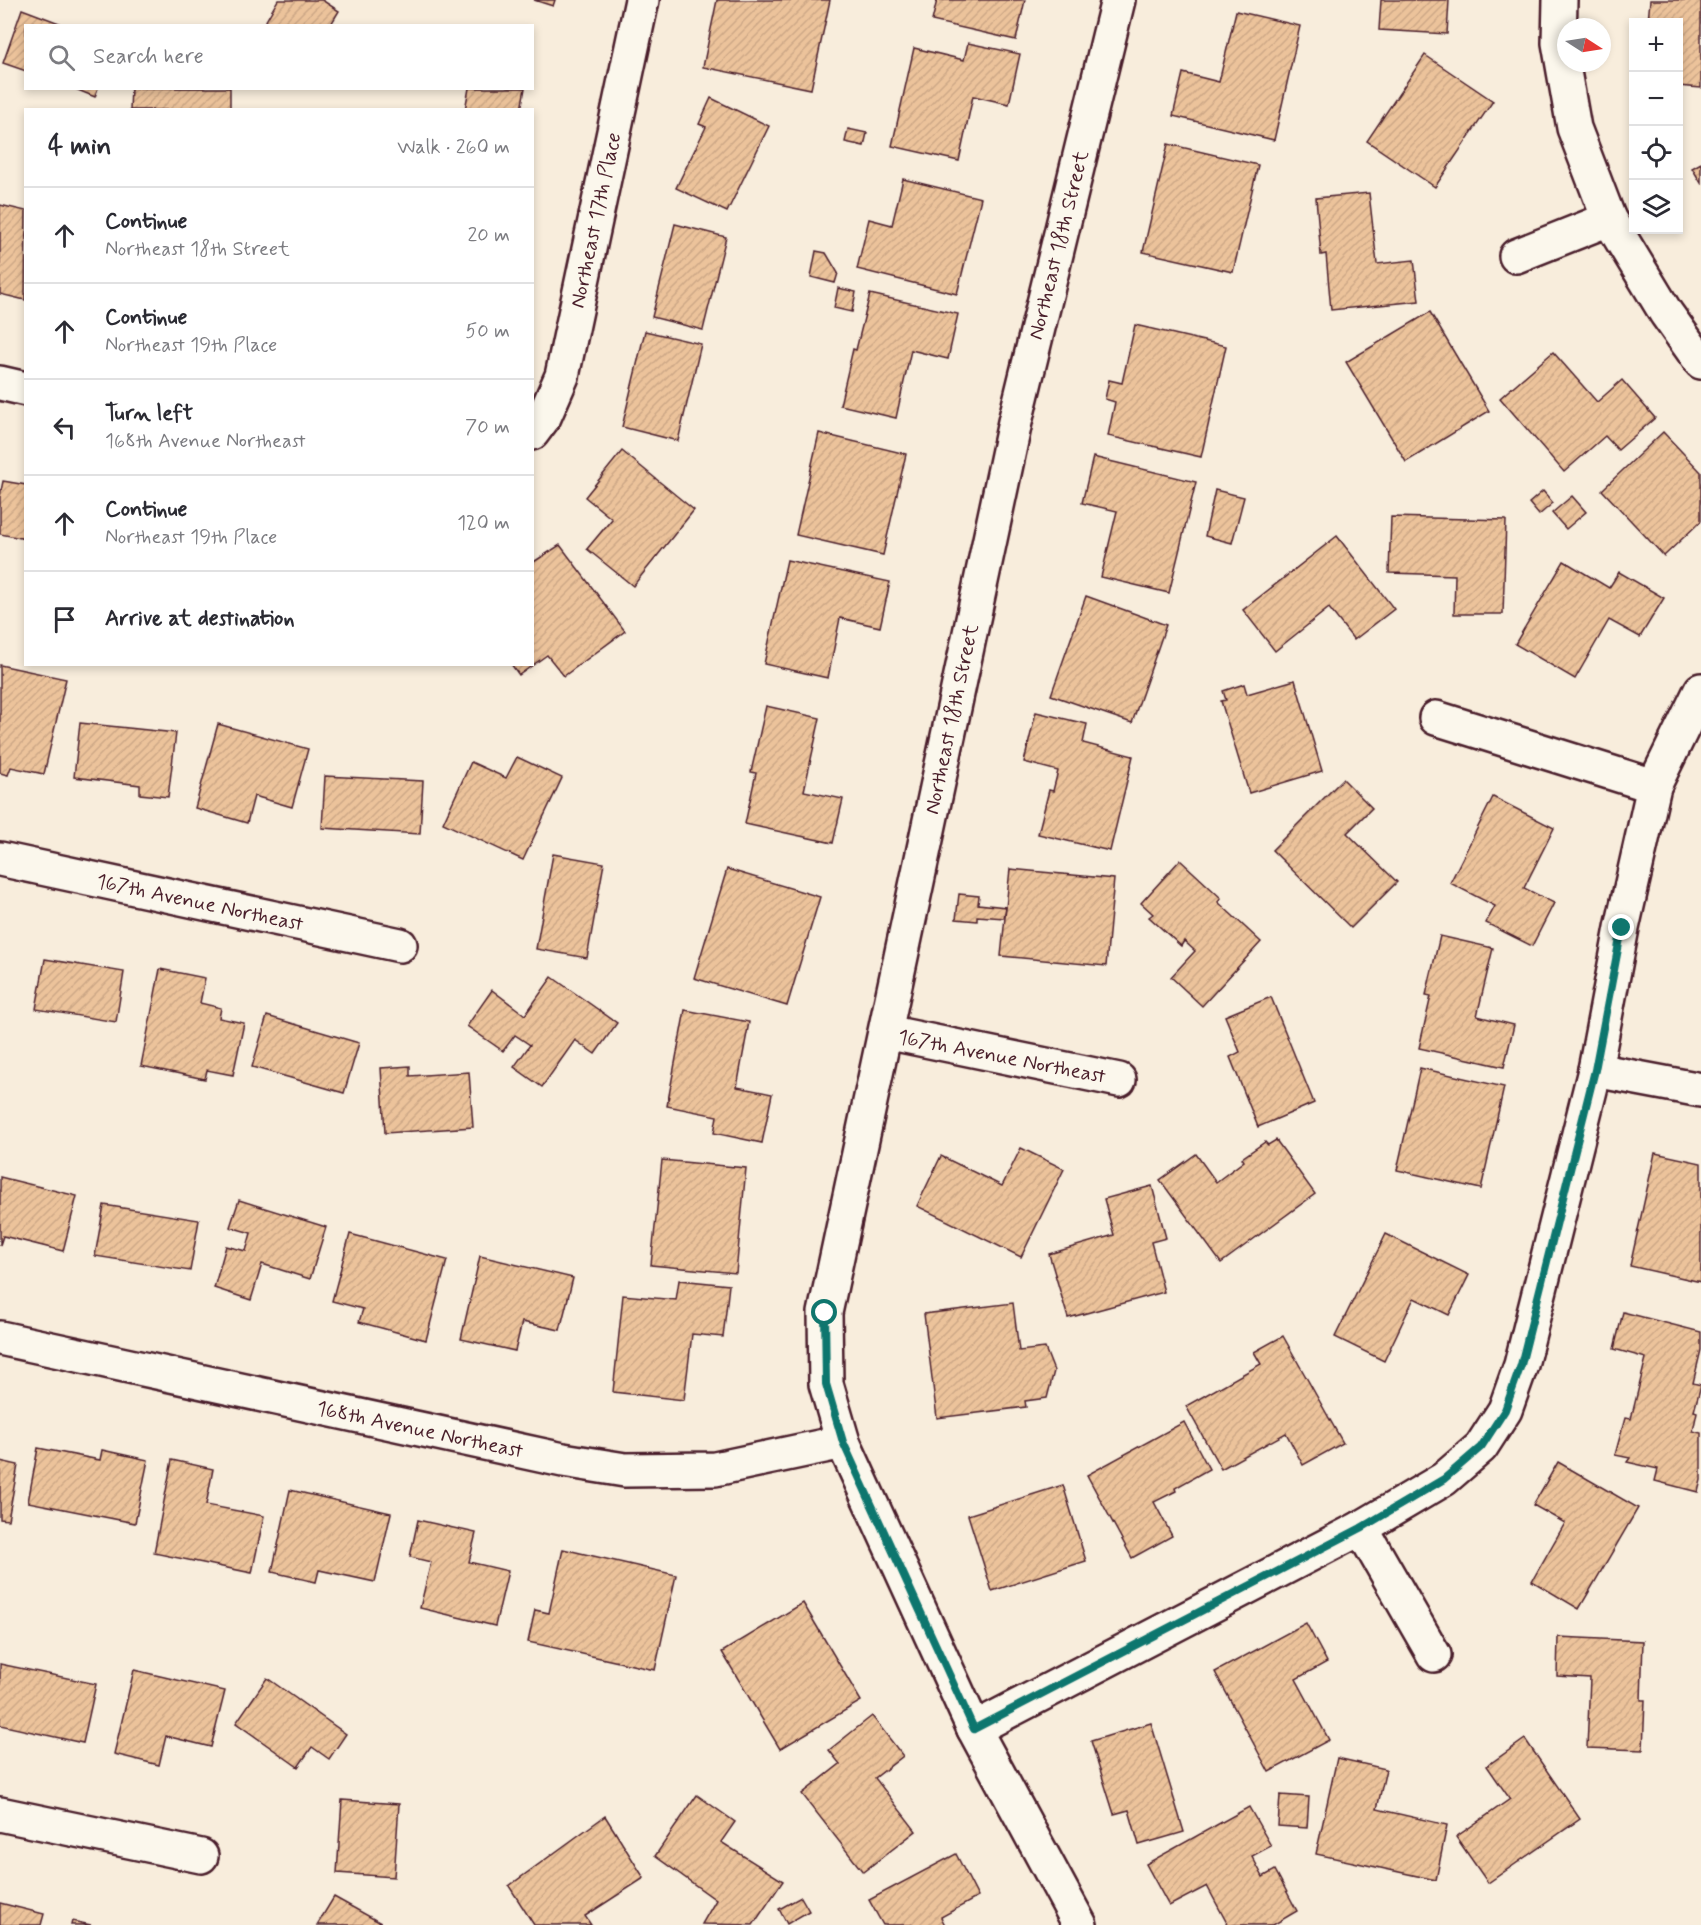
<!DOCTYPE html>
<meta charset="utf-8">
<style>
:root{--surface:#fff;--page:#f2f2f3;--text:#2b2b33;--muted:#7c7c81;--line:#e1e1e2}
body{margin:0;font-family:Mynerve,sans-serif;background:var(--page);color:var(--text)}
.controls{position:absolute;right:18px;top:18px;display:grid;overflow:hidden;border-radius:0px;box-shadow:0 3px 9px #0003}
.controls button{width:54px;height:54px;display:grid;place-items:center;padding:0;border:0;border-bottom:2px solid var(--line);background:var(--surface);color:var(--text);font:30px sans-serif}
.compass{position:absolute;left:1557px;top:18px;width:54px;height:54px;border-radius:50%;background:var(--surface);box-shadow:0 3px 9px #0003;rotate:102deg}
.stop{position:absolute;width:18px;height:18px;margin:-14px;border:4px solid #0f766e;border-radius:50%;background:#fff}
.stop.end{background:#0f766e;border-color:#fff;box-shadow:0 2px 6px #0008}
.list{margin:0;padding:0;list-style:none}
h2{display:flex;justify-content:space-between;align-items:center;height:78px;margin:0;padding:0 24px;font-size:26px}
h2 small{font-size:20px;font-weight:400;color:var(--muted)}
.list li{display:grid;grid-template-columns:39px 1fr auto;gap:18px;align-items:center;box-sizing:border-box;height:96px;padding:0 24px;border-top:2px solid var(--line)}
.list b{display:block;font-size:22px;white-space:nowrap}
.list p{margin:0;font-size:20px;white-space:nowrap;color:var(--muted)}
.list em{font-size:20px;font-style:normal;color:var(--muted)}
.icon{flex:none;width:33px;height:33px;fill:none;stroke:currentColor;stroke-width:2;stroke-linecap:round;stroke-linejoin:round}
.map{position:relative;flex:none;width:1701px;height:1925px;overflow:hidden}
.search{position:absolute;background:var(--surface);box-shadow:0 3px 9px #0003;left:24px;top:24px;width:510px;height:66px;display:flex;align-items:center;gap:15px;box-sizing:border-box;padding:0 21px;border-radius:0px;color:var(--muted);font-size:22px}
.panel{position:absolute;background:var(--surface);box-shadow:0 3px 9px #0003;left:24px;top:108px;width:510px;height:558px;border-radius:0px}
.map>svg:first-child{display:block}
</style>
<div class="map">
<svg width="1701" height="1925" viewBox="0 0 1701 1925">
<defs>
<pattern id="building-hatch" width="6" height="6" patternUnits="userSpaceOnUse" patternTransform="scale(1.5)"><rect width="6" height="6" fill="#ecc39b"/><path d="M-1 1l2-2M0 6l6-6M5 7l2-2" fill="none" stroke="#cca786"/></pattern>
</defs>
<rect width="100%" height="100%" fill="#f8eddc"/>
<filter id="ink" filterUnits="userSpaceOnUse"><feTurbulence type="fractalNoise" baseFrequency=".0167" numOctaves="2"/><feDisplacementMap in="SourceGraphic" scale="12" xChannelSelector="R" yChannelSelector="G"/><feConvolveMatrix kernelMatrix="1 2 1 2 8 2 1 2 1" color-interpolation-filters="sRGB"/></filter>
<g filter="url(#ink)">
<!-- building -->
<g fill="url(#building-hatch)" stroke="#4a1f2b" stroke-width="1.5">
<path d="M278 0H322L339 11 330 26H263Z"/>
<path d="M534 0H555L553 6Z"/>
<path d="M717 0H830L811 89 703 67Z"/>
<path d="M937 0H1025L1016 40 932 21Z"/>
<path d="M1381 0H1449L1447 34 1379 30Z"/>
<path d="M1650 0H1701V88L1678 86V22H1648Z"/>
<path d="M22 9 67 26H26V71L3 63Z"/>
<path d="M1236 11 1300 26 1274 140 1173 116 1183 73 1219 82Z"/>
<path d="M968 43 1020 54 1009 104 973 96 959 161 892 146 914 48 964 60Z"/>
<path d="M1425 55 1493 101 1435 187 1367 141Z"/>
<path d="M73 88H98L95 97Z"/>
<path d="M131 88H230V110H130Z"/>
<path d="M469 88H525L521 110H465Z"/>
<path d="M711 98 769 126 727 212 676 188 706 127 699 124Z"/>
<path d="M848 129 867 133 864 146 845 142Z"/>
<path d="M1168 144 1258 165 1233 272 1143 252Z"/>
<path d="M1701 163V183L1692 168Z"/>
<path d="M903 179 981 198 957 294 857 269 869 219 892 225Z"/>
<path d="M1369 193 1377 264 1414 260 1419 301 1331 310 1326 254 1321 255 1316 198Z"/>
<path d="M0 205 26 211 25 300 0 294Z"/>
<path d="M675 224 726 237 703 330 652 317Z"/>
<path d="M816 251 826 253 838 273 835 283 811 277Z"/>
<path d="M838 288 856 292 852 312 834 308Z"/>
<path d="M870 294 958 314 948 359 911 350 896 418 840 405 853 349 856 350Z"/>
<path d="M1430 312 1489 411 1406 462 1346 362Z"/>
<path d="M1135 325 1226 346 1201 457 1108 436 1115 402 1105 399 1109 380 1122 383Z"/>
<path d="M645 331 701 344 678 441 622 427Z"/>
<path d="M1553 352 1597 402 1622 380 1655 418 1618 450 1605 436 1564 472 1500 398Z"/>
<path d="M1663 432 1701 472V521L1664 556 1602 490Z"/>
<path d="M819 433 906 454 883 555 796 535Z"/>
<path d="M622 451 694 510 633 586 587 549 612 519 585 497Z"/>
<path d="M1093 457 1196 482 1169 593 1101 577 1117 511 1082 503Z"/>
<path d="M3 481 26 485V539L0 534V496Z"/>
<path d="M1215 490 1244 497 1232 543 1205 536Z"/>
<path d="M1543 491 1553 503 1539 515 1529 503Z"/>
<path d="M1572 496 1586 512 1566 529 1552 513Z"/>
<path d="M1391 517 1506 520 1503 614H1454L1455 575 1389 573Z"/>
<path d="M1337 536 1394 609 1354 640 1329 608 1275 651 1243 610Z"/>
<path d="M560 545 625 631 564 676 547 655 519 675 511 664H532V563Z"/>
<path d="M787 560 890 582 880 627 840 618 828 678 764 664Z"/>
<path d="M1564 561 1609 588 1619 572 1664 598 1640 637 1609 620 1575 679 1515 644Z"/>
<path d="M1086 596 1166 625 1132 723 1051 695Z"/>
<path d="M0 665 66 679 44 774 11 767 8 775 0 773Z"/>
<path d="M1295 680 1322 771 1249 793 1221 701 1226 700 1223 691 1244 684 1247 694Z"/>
<path d="M766 706 820 718 804 791 843 799 833 843 745 824 756 773 751 772Z"/>
<path d="M1036 712 1087 724 1083 743 1133 756 1110 851 1038 834 1049 790 1053 791 1058 771 1024 762Z"/>
<path d="M80 723 176 733 168 797 140 794V785L74 777Z"/>
<path d="M218 724 308 749 292 807 254 796 247 823 195 808Z"/>
<path d="M517 757 562 778 523 860 443 823 471 762 506 778Z"/>
<path d="M325 776 423 781 420 834 322 828Z"/>
<path d="M1343 779 1372 808 1347 833 1397 882 1351 928 1272 850Z"/>
<path d="M1493 797 1554 828 1524 888 1554 903 1532 946 1486 923 1495 906 1450 883Z"/>
<path d="M553 854 604 863 587 958 536 949Z"/>
<path d="M1180 860 1221 898 1218 902 1261 942 1202 1006 1171 977 1195 951 1184 941 1181 946 1149 917 1153 914 1141 903Z"/>
<path d="M727 869 820 897 787 1006 694 978Z"/>
<path d="M1010 869 1114 879 1106 966 1001 956Z"/>
<path d="M959 894 979 896 978 904 1006 907 1004 918 977 916V921L956 919Z"/>
<path d="M1440 936 1493 948 1477 1016 1514 1025 1504 1067 1419 1048 1431 996 1426 995Z"/>
<path d="M45 959 124 972 116 1022 36 1009Z"/>
<path d="M160 969 205 978 200 1003 221 1008 219 1018 244 1023 233 1075 207 1070 205 1079 141 1066Z"/>
<path d="M552 977 617 1023 595 1054 575 1040 542 1087 514 1067 530 1045 515 1035 503 1051 467 1026 492 990 525 1015Z"/>
<path d="M1271 997 1314 1103 1258 1127 1230 1057 1240 1052 1225 1016Z"/>
<path d="M685 1010 749 1022 737 1087 772 1094 762 1143 714 1133 717 1116 667 1106Z"/>
<path d="M267 1016 359 1043 344 1093 252 1067Z"/>
<path d="M410 1066V1076L469 1072 473 1127 385 1133 381 1068Z"/>
<path d="M1420 1068 1504 1087 1481 1189 1397 1170Z"/>
<path d="M1276 1140 1315 1194 1221 1263 1160 1180 1196 1154 1216 1182 1244 1161 1242 1158 1265 1142 1268 1145Z"/>
<path d="M1021 1148 1064 1169 1021 1257 917 1206 941 1156 1002 1186Z"/>
<path d="M1655 1153 1701 1163V1282L1630 1266Z"/>
<path d="M662 1160 746 1168 736 1273 651 1265Z"/>
<path d="M0 1177 77 1196 63 1251 3 1236 0 1245Z"/>
<path d="M1152 1186 1166 1238 1151 1242 1164 1292 1068 1318 1049 1254 1114 1235 1104 1199Z"/>
<path d="M239 1200 326 1227 310 1279 262 1264 251 1300 214 1288 226 1246 246 1251 251 1233 230 1227Z"/>
<path d="M104 1205 199 1220 190 1271 95 1256Z"/>
<path d="M350 1234 447 1260 426 1340 359 1322 363 1309 332 1301Z"/>
<path d="M1386 1234 1469 1275 1449 1315 1414 1298 1384 1361 1335 1337Z"/>
<path d="M480 1256 573 1278 560 1330 522 1322 515 1351 461 1339Z"/>
<path d="M679 1280 729 1285 723 1337 692 1334 684 1400 613 1392 623 1295 676 1300Z"/>
<path d="M1013 1303 1019 1351 1045 1348 1054 1371 1047 1398 1025 1401 1026 1407 937 1418 924 1314Z"/>
<path d="M1623 1312 1701 1332V1350L1693 1383 1701 1385 1694 1411 1697 1412 1693 1431 1701 1433V1480L1698 1492 1655 1481 1658 1469 1627 1462 1630 1458 1615 1455 1625 1418 1631 1419 1646 1358 1614 1349Z"/>
<path d="M1283 1336 1343 1443 1303 1465 1286 1433 1221 1469 1186 1406 1261 1364 1254 1352Z"/>
<path d="M1184 1422 1209 1469 1175 1488 1176 1491 1154 1502 1172 1536 1132 1558 1087 1475Z"/>
<path d="M38 1448 100 1460 102 1450 148 1460 135 1523 28 1502Z"/>
<path d="M172 1460 213 1469 206 1505 264 1516 252 1573 154 1553Z"/>
<path d="M0 1461 18 1465 8 1520 0 1519Z"/>
<path d="M1558 1462 1638 1508 1579 1609 1532 1581 1565 1523 1533 1505Z"/>
<path d="M1063 1485 1086 1561 992 1591 968 1515Z"/>
<path d="M290 1490 391 1513 375 1582 319 1570 316 1582 272 1572Z"/>
<path d="M418 1520 476 1533 469 1562 508 1571 495 1626 420 1608 431 1562 410 1557Z"/>
<path d="M563 1549 676 1575 655 1670 528 1642 535 1610 549 1613Z"/>
<path d="M803 1603 861 1701 780 1749 722 1652Z"/>
<path d="M1306 1623 1327 1662 1296 1679 1329 1740 1269 1772 1215 1672Z"/>
<path d="M1558 1637 1643 1641 1641 1700H1645L1643 1750 1587 1748 1590 1678 1557 1676Z"/>
<path d="M0 1664 96 1684 83 1743 0 1725Z"/>
<path d="M134 1670 225 1691 211 1747 166 1736 159 1765 114 1754Z"/>
<path d="M267 1678 346 1734 329 1759 312 1747 298 1767 236 1723Z"/>
<path d="M872 1716 903 1756 875 1778 916 1831 863 1872 802 1794 840 1764 829 1750Z"/>
<path d="M1151 1723 1184 1832 1139 1845 1129 1810 1114 1814 1091 1741Z"/>
<path d="M1525 1739 1580 1819 1488 1883 1456 1837 1510 1799 1487 1766Z"/>
<path d="M1337 1758 1386 1769 1377 1809 1447 1825 1436 1880 1316 1854Z"/>
<path d="M697 1795 735 1822 721 1842 783 1881 753 1925 702 1924 716 1900 655 1856Z"/>
<path d="M1280 1795 1309 1797 1307 1828 1278 1826Z"/>
<path d="M342 1800 399 1804 394 1877 337 1873Z"/>
<path d="M1249 1807 1271 1846 1252 1856 1263 1877 1275 1870 1297 1911 1273 1925H1228L1207 1886 1169 1906 1146 1864Z"/>
<path d="M605 1816 644 1878 585 1916 591 1925H534L509 1886Z"/>
<path d="M956 1854 978 1897 941 1917 945 1925H883L869 1900Z"/>
<path d="M334 1897 381 1923 380 1925H317Z"/>
<path d="M801 1897 809 1911 787 1924 779 1909Z"/>
<path d="M0 1903 44 1914 41 1925H0Z"/>
<path d="M72 1921 91 1925H71Z"/>
</g>
<g fill="none" stroke-linecap="round" stroke-linejoin="round">
<!-- street casing -->
<g stroke="#4a1f2b" stroke-width="38">
<g id="street">
<path d="M1560 0 1559 43 1574 128 1609 219 1666 313 1701 362"/>
<path d="M1516 256 1609 219"/>
<path d="M0 383 26 389"/>
<path d="M532 433 544 417 562 376 642 0"/>
<path d="M1436 718 1654 786"/>
<path d="M0 859 400 945"/>
<path d="M886 1032 1119 1080"/>
<path d="M1595 1070 1701 1090"/>
<path d="M0 1338 563 1460 625 1470 715 1469 843 1442"/>
<path d="M1361 1528 1434 1655"/>
<path d="M974 1729 1361 1528 1444 1479 1481 1447 1505 1410 1521 1365 1595 1070 1622 928 1654 786 1701 690"/>
<path d="M0 1814 201 1856"/>
<path d="M1080 1925 974 1729 843 1442 826 1384 825 1313 1015 422 1118 0"/>
</g>
</g>
<!-- street -->
<use href="#street" stroke="#fbf7ec" stroke-width="33"/>
</g>
</g>
<g fill="none" stroke-linecap="round" stroke-linejoin="round" filter="url(#ink)">
<!-- route -->
<path stroke="#0f766e" stroke-width="8" d="M825 1313 826 1384 843 1442 974 1729 1361 1528 1444 1479 1481 1447 1505 1410 1521 1365 1595 1070 1622 928"/>
</g>
<g text-anchor="middle" stroke-width="5" stroke-linejoin="round" paint-order="stroke">
<!-- street labels -->
<g font-size="21" fill="#4a1f2b" stroke="#fbf7ec">
<text transform="translate(595 220) rotate(-78)" y="7">Northeast 17th Place</text>
<text transform="translate(1058 245) rotate(-76)" y="7">Northeast 18th Street</text>
<text transform="translate(951 719) rotate(-78)" y="7">Northeast 18th Street</text>
<text transform="translate(200 902) rotate(12)" y="7">167th Avenue Northeast</text>
<text transform="translate(1002 1056) rotate(11)" y="7">167th Avenue Northeast</text>
<text transform="translate(420 1429) rotate(12)" y="7">168th Avenue Northeast</text>
</g>
</g>
</svg>
<div class="controls">
<button>+</button>
<button>−</button>
<button><svg class="icon" aria-label="locate" viewBox="0 0 24 24"><circle cx="12" cy="12" r="6"/><path d="M12 2v4M12 18v4M2 12h4M18 12h4"/></svg></button>
<button><svg class="icon" aria-label="layers" viewBox="0 0 24 24"><path d="M12 4l9 5-9 5-9-5zM3 14l9 5 9-5"/></svg></button>
</div>
<svg class="compass" viewBox="-18 -18 36 36"><path d="M0-13l5 13h-10z" fill="#e53935"/><path d="M0 13l5-13h-10z" fill="#7c7c81"/></svg>
<div class="stop" style="left:825px;top:1313px"></div>
<div class="stop end" style="left:1622px;top:928px"></div>
<div class="search"><svg class="icon" aria-label="search" viewBox="0 0 24 24"><circle cx="10" cy="10" r="6"/><path d="M15 15l6 6"/></svg>Search here</div>
<section class="panel">
<h2>4 min<small>Walk · 260 m</small></h2>
<ul class="list">
<li><svg class="icon" aria-label="ahead" viewBox="0 0 24 24"><path d="M12 20V5M6 11l6-6 6 6"/></svg><div><b>Continue</b><p>Northeast 18th Street</p></div><em>20 m</em></li>
<li><svg class="icon" aria-label="ahead" viewBox="0 0 24 24"><path d="M12 20V5M6 11l6-6 6 6"/></svg><div><b>Continue</b><p>Northeast 19th Place</p></div><em>50 m</em></li>
<li><svg class="icon" aria-label="left" viewBox="0 0 24 24"><path d="M17 20v-9H6M10 6l-5 5 5 5"/></svg><div><b>Turn left</b><p>168th Avenue Northeast</p></div><em>70 m</em></li>
<li><svg class="icon" aria-label="ahead" viewBox="0 0 24 24"><path d="M12 20V5M6 11l6-6 6 6"/></svg><div><b>Continue</b><p>Northeast 19th Place</p></div><em>120 m</em></li>
<li><svg class="icon" aria-label="arrive" viewBox="0 0 24 24"><path d="M6 21V4h12l-3 4 3 4H6"/></svg><div><b>Arrive at destination</b></div></li>
</ul>
</section>
</div>
